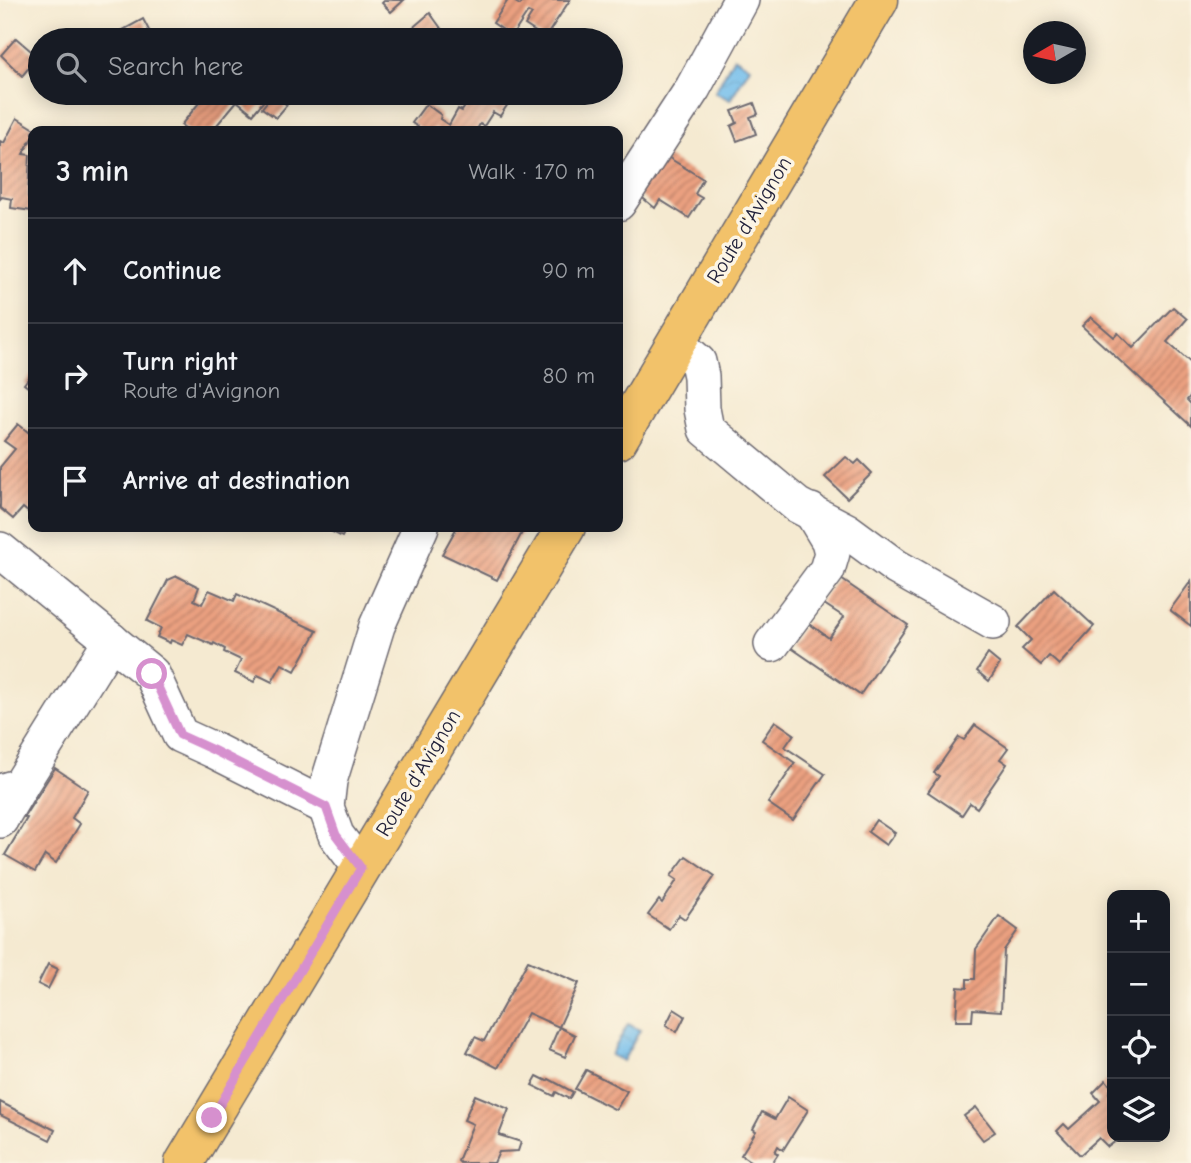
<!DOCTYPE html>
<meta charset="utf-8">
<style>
:root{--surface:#171b24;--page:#242831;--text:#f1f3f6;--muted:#9ea1a6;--line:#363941}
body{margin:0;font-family:"Comic Neue",sans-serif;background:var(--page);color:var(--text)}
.controls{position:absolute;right:21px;bottom:21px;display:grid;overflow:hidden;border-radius:14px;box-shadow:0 4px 18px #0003}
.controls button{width:63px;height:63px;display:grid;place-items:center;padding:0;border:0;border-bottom:2px solid var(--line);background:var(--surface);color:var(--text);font:35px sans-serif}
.compass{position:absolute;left:1023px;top:21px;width:63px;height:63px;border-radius:50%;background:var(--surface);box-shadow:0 4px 18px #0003;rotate:261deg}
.stop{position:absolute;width:21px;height:21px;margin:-16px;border:5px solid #d690ce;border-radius:50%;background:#fff}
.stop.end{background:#d690ce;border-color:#fff;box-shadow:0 2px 7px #0008}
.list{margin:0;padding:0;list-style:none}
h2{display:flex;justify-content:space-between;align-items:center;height:91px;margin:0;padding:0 28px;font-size:30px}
h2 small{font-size:23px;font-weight:400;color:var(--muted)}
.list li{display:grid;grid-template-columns:46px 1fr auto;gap:21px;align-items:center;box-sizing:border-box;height:105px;padding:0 28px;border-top:2px solid var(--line)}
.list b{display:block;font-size:26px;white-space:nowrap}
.list p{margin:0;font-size:23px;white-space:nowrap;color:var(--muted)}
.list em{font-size:23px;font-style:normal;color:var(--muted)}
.icon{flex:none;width:38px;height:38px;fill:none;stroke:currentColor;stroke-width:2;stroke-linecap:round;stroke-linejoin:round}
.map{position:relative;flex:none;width:1191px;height:1163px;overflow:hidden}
.search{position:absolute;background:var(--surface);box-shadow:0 4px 18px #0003;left:28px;top:28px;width:595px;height:77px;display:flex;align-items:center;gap:18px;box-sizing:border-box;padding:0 24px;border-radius:38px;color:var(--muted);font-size:26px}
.panel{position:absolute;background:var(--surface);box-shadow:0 4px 18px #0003;left:28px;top:126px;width:595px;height:406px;border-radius:14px}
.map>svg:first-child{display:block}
</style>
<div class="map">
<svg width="1191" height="1163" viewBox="0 0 1191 1163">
<defs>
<pattern id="water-waves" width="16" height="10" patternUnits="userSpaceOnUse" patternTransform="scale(1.75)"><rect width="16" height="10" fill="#73beec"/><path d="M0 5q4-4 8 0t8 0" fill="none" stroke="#63a3cb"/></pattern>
<pattern id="building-hatch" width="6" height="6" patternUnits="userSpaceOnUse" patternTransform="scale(1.75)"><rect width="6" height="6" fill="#eba080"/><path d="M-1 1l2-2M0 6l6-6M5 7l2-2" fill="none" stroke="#be826a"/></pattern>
</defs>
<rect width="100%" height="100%" fill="#fcf5e5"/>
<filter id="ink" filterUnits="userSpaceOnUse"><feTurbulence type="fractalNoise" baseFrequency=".0143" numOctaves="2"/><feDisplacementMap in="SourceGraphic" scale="14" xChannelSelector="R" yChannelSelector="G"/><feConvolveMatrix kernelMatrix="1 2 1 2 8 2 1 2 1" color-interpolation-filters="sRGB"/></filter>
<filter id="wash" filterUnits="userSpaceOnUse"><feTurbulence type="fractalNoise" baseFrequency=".00686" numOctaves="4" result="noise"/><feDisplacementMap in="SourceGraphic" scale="28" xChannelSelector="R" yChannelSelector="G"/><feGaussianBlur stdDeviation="1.57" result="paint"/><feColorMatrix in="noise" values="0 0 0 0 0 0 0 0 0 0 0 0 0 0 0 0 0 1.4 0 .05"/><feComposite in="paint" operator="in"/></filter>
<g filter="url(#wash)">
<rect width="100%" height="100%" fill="#f5ead1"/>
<!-- water -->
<g fill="url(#water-waves)" stroke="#4a7094" stroke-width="2">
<path d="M734 57 750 67 730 100 715 92Z"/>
<path d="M628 1024 640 1030 623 1061 611 1055Z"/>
</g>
<g id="blocks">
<!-- building -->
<g fill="url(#building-hatch)">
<path d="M385 0H404L391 12 382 3Z"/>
<path d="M508 0H512L520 5 524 0H570L545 38 525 25 532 14 528 12 512 36 493 23Z"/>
<path d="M430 13 443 31 432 40H419L410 30Z"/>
<path d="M143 19 154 40H114L112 36Z"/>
<path d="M16 38 38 57 22 76 1 55Z"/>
<path d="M207 93H261L267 97 253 114 237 101 212 131H189L181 125Z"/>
<path d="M465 93H505L512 98 500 116 493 112 484 126 480 124 476 131H439L434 128 432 131H424L412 123 426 104 441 115 440 119 449 125 458 109 462 111 471 97Z"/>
<path d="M273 94 287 105 276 118 262 108Z"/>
<path d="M754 103 758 114 750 117 756 134 737 141 731 126 737 123 732 111Z"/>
<path d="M17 118 38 131H33V136L23 154 30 155 28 197 33 198 32 211 11 208 12 199 2 197 0 199V141L4 143Z"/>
<path d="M658 151 703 179 695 194 702 198 689 218 660 200 655 208 634 191Z"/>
<path d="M1173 307 1187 319 1167 342 1191 363V395L1187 400 1191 404V426L1082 326 1091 317 1114 337 1118 333 1133 348Z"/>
<path d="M33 372V391L24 384Z"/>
<path d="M18 424 33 436V507L29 513 23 508 13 519 0 508V467L15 449 4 441Z"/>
<path d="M846 457 855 464 859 460 872 473 847 498 825 477Z"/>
<path d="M323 527H347L342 537Z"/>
<path d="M457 527H525L497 580 442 554Z"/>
<path d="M177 576 199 587 194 600 202 604 209 590 234 601 237 594 317 631 295 671 282 664 272 682 258 675 254 682 235 673 241 660 224 652 225 649 214 643 213 645 188 634 182 645 171 640 170 643 157 637 161 628 147 621 168 580Z"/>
<path d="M838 577 908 625 860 695 790 647 807 622 829 638 844 617 821 602Z"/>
<path d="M1191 581V626L1170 610Z"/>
<path d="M1054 589 1094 626 1059 665 1049 656 1041 665 1022 649 1031 640 1018 627Z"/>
<path d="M988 654 1000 664 989 681 977 671Z"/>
<path d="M775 721 794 734 785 747 825 774 793 820 768 803 795 763 762 740Z"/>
<path d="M975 725 1008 748 1000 759 1007 764 977 808 970 803 962 815 928 792 939 776 934 773 959 737 964 740Z"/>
<path d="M55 768 88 790 72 818 80 824 56 863 45 855 35 872 5 855 27 818 24 817Z"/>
<path d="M876 820 895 833 886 845 868 832Z"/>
<path d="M686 856 715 876 685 919 679 915 669 929 648 915 659 900 662 903 677 880 671 876Z"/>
<path d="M999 916 1018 930 1004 950 1001 1011 973 1009 972 1021H956L958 987 967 988V979H975L976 949Z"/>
<path d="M528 961 579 983 559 1027 528 1013 498 1068 467 1052 475 1037 484 1041Z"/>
<path d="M48 964 58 969 48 989 38 984Z"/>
<path d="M674 1009 685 1016 677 1032 666 1025Z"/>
<path d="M559 1027 575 1035 565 1057 549 1050Z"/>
<path d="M586 1070 627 1091 616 1110 575 1089Z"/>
<path d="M537 1076 547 1081 549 1079 573 1092 569 1099 556 1092 554 1096 532 1085Z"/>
<path d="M1106 1080 1112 1088 1109 1093 1112 1097V1137L1117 1140 1108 1147 1099 1138 1080 1155 1057 1131 1064 1124 1069 1129 1100 1101 1093 1093Z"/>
<path d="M475 1095 509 1109 499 1135 521 1142 518 1151 499 1152 494 1163H460L458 1161 473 1124 464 1120Z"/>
<path d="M788 1097 808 1110 783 1150 778 1146 775 1152 778 1154 772 1163H753L741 1155 756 1131 753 1129 762 1112 775 1119Z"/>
<path d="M0 1102 55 1130 50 1140 0 1115Z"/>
<path d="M976 1107 995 1132 983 1140 964 1116Z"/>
</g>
</g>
</g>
<g filter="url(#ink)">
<use href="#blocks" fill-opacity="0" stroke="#6c6870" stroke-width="2"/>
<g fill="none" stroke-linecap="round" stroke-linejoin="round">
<!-- minor casing -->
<g stroke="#6c6870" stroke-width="38">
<g id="minor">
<path d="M618 203 693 88 741 0"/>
<path d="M676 343 698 362 701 376 702 409 706 429 797 505 847 531 896 567 993 622"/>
<path d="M0 550 152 674 180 735 213 750 326 807"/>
<path d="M772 644 827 570 832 553 829 541 811 511"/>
<path d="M0 792 20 786 111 640"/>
<path d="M0 820 20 786"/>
<path d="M361 868 336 835 326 807 329 781 377 626 421 527"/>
</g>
</g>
<!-- major casing -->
<g stroke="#6c6870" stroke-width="41">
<g id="major">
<path d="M618 440 879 0"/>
<path d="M184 1163 566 527"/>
</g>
</g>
<!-- minor -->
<use href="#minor" stroke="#fff" stroke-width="35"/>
<!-- major -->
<use href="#major" stroke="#f2c26a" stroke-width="38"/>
</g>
</g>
<g fill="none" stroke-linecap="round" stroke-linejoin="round" filter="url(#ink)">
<!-- route -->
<path stroke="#d690ce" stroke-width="9" d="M152 674 180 735 213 750 326 807 336 835 361 868 212 1118"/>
</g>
<g text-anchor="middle" stroke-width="7" stroke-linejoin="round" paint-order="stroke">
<!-- street labels -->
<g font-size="21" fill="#22223b" stroke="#fcf5e5">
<text transform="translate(749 220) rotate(-59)" y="7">Route d'Avignon</text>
<text transform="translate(418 773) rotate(-59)" y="7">Route d'Avignon</text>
</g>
</g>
</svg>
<div class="controls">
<button>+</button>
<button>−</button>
<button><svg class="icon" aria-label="locate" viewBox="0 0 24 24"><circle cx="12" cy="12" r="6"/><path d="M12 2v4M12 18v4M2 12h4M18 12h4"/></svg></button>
<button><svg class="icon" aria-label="layers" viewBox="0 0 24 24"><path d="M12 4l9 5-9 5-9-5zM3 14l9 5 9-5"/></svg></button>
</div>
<svg class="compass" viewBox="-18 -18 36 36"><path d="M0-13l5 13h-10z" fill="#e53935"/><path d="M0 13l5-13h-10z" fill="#9ea1a6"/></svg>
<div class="stop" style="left:152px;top:674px"></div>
<div class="stop end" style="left:212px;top:1118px"></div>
<div class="search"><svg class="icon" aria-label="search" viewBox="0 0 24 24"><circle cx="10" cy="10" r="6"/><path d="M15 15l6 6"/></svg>Search here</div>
<section class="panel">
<h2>3 min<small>Walk · 170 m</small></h2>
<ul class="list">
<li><svg class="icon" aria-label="ahead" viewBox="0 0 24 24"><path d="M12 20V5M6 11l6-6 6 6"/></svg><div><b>Continue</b></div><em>90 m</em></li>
<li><svg class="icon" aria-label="right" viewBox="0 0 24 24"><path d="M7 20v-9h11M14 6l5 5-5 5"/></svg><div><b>Turn right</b><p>Route d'Avignon</p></div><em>80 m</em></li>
<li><svg class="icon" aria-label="arrive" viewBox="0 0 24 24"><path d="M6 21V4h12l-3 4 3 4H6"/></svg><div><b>Arrive at destination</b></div></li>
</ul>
</section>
</div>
